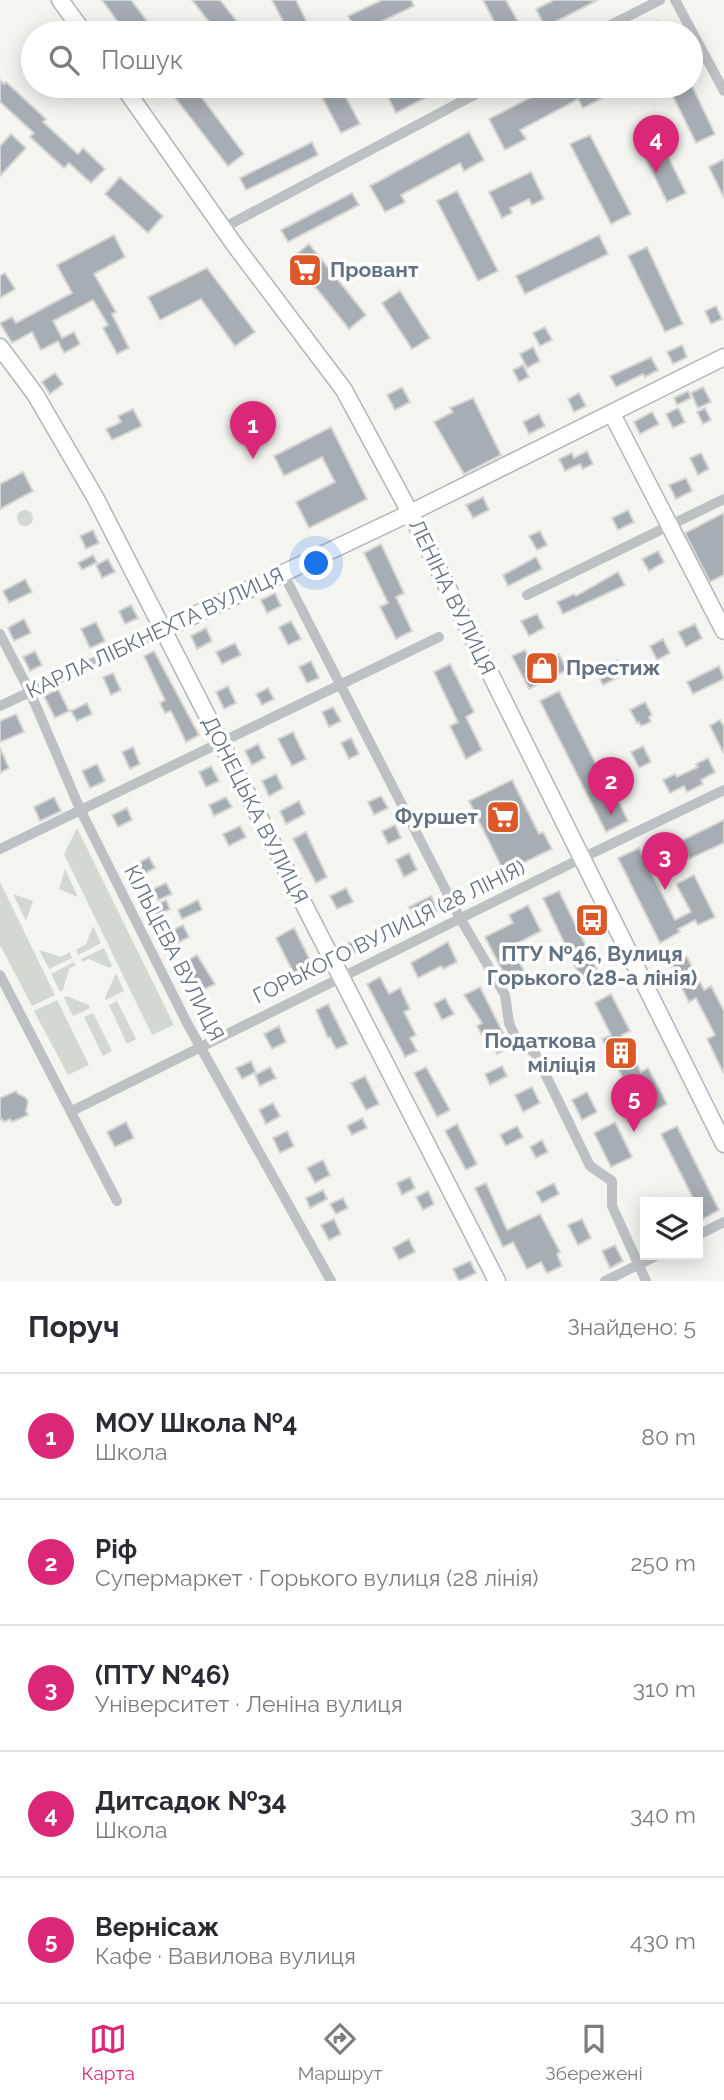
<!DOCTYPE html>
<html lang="uk">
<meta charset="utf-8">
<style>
:root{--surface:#fff;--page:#f7f7f7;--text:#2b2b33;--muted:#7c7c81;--line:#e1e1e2;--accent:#db2777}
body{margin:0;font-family:Raleway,sans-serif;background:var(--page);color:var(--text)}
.controls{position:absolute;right:21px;bottom:21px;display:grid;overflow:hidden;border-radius:0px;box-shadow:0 4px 18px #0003}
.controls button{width:63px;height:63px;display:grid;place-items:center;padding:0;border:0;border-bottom:2px solid var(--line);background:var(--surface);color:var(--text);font:35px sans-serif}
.you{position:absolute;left:317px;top:564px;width:24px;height:24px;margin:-18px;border:5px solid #fff;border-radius:50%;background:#1a73e8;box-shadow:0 0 0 10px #1a73e833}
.badge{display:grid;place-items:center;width:46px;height:46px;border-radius:50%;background:var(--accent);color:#fff;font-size:23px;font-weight:700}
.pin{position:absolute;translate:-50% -58px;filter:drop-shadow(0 2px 4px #0008)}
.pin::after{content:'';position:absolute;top:37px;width:24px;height:21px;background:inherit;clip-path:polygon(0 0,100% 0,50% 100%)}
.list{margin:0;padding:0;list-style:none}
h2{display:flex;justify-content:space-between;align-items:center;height:91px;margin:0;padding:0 28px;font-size:30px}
h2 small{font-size:23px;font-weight:400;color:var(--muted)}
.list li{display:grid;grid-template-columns:46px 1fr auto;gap:21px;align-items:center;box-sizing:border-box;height:126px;padding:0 28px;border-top:2px solid var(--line)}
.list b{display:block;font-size:26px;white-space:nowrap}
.list p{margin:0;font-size:23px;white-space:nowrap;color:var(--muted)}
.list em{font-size:23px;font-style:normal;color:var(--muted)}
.icon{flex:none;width:38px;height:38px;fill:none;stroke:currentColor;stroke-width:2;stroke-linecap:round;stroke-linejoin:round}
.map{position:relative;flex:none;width:724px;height:1281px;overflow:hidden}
.search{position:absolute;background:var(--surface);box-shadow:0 4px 18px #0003;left:21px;right:21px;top:21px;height:77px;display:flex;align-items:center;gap:18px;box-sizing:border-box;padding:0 24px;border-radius:38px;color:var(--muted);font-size:26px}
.sheet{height:721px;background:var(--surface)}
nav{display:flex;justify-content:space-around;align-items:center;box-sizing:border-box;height:98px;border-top:2px solid var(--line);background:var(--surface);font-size:19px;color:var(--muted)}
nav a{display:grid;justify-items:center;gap:4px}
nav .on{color:var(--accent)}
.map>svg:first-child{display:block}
</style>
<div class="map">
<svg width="724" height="1281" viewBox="0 0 724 1281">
<rect width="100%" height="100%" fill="#f4f4f0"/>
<!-- green -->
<g fill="#d3d9d0">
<circle cx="25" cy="518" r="8"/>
<path d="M77 828 174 1025 152 1035 64 854Z"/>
<path d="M65 869 78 897 59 889Z"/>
<path d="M0 882 55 995 32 1006 0 945Z"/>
<path d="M13 894 33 901 26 921Z"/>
<path d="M93 926 101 943 78 955 76 950 86 944Z"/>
<path d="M104 948 112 966 110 968 89 959 82 962 81 959Z"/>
<path d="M39 950 61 957 70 952 72 958 49 969Z"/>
<path d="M74 962 76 965 69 969 63 990 60 992 51 974Z"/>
<path d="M116 973 124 991 106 1000 105 998Z"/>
<path d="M66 996 89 1005 90 1008 73 1016 64 998Z"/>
<path d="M57 1000 89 1065 68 1075 34 1011Z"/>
<path d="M117 1001 136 1039 127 1044 109 1005Z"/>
<path d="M93 1013 112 1051 103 1056 84 1017Z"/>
</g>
<!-- building -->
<g fill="#a6adb3" stroke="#d5d5d3" stroke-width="2">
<path d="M102 0H131L156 33H126Z"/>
<path d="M192 0H220L246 33H218Z"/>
<path d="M272 0H296L312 33H289Z"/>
<path d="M382 0H411L414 6 357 33 348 16Z"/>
<path d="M483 0H506L524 33H500Z"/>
<path d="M554 0H598L545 27 536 9Z"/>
<path d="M658 21 665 33H635Z"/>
<path d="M0 80 4 84 6 82 46 119 43 122 78 154 83 148 105 169 91 183 69 163 64 168 30 137 34 133 0 102Z"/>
<path d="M166 86H193L244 154 228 166Z"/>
<path d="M316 86H340L360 124 341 133Z"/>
<path d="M404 86H448L396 113 387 95Z"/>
<path d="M553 86H598L604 97 583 108 578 99 520 130 526 139 505 150 489 119Z"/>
<path d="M668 86H692L715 134 696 143Z"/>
<path d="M469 132 484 160 464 171 460 163 401 195 405 202 385 212 370 186Z"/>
<path d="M11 134 26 148 0 176V146Z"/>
<path d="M657 134 686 193 667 202 638 143Z"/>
<path d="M590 135 631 214 611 224 570 144Z"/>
<path d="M312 142 318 155 246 190 240 178Z"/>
<path d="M724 159V198L709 167Z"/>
<path d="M531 172 544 199 532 205 529 199 510 208 512 213 502 218 489 192Z"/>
<path d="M120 177 163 216 148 233 105 194Z"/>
<path d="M457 191 498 271 478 281 437 201Z"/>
<path d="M352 193 359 205 288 242 281 230Z"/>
<path d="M114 235 125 257 94 274 116 312 112 314 129 348 117 354 103 328 108 325 93 300 53 321 62 338 74 332 80 344 64 353 58 341 41 350 32 332 12 343 0 323 12 317 16 323 72 293 57 265Z"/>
<path d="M599 235 608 254 525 294 516 276Z"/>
<path d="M309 244 366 315 349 329 292 258Z"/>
<path d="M647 247 683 324 665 332 628 256Z"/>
<path d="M207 268 255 332 235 346 201 299 160 320 148 297Z"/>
<path d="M5 273 15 289 0 298V276Z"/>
<path d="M400 291 430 338 412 349 382 303Z"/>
<path d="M716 306 722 319 711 324 705 311Z"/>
<path d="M545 327 552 340 540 346 533 333Z"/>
<path d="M682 345 687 357 673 364 667 352Z"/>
<path d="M533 347 540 361 527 368 520 354Z"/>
<path d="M651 357 658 370 645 377 643 374 616 387 610 376Z"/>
<path d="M523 365 529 377 519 382 513 370Z"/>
<path d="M55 373 63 384 50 394 42 382Z"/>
<path d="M402 387 410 402 395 410 387 395Z"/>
<path d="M703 387 711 402 698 408 691 393Z"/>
<path d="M688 391 691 398 677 405 674 398Z"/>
<path d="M579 393 586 406 574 412 568 399Z"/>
<path d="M473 398 501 455 464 474 434 422 453 412 450 408Z"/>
<path d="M678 408 685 422 673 428 666 414Z"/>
<path d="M705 408 711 420 703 424 697 412Z"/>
<path d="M133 409 142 426 112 440 106 429 121 422 118 416Z"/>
<path d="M652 412 659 424 640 434 634 422Z"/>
<path d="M539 414 545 426 529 434 523 422Z"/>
<path d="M331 427 367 499 309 528 296 502 335 482 322 457 284 476 274 456Z"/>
<path d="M587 451 593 464 583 469 580 464 565 471 559 459 572 453 574 458Z"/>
<path d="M701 453 709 469 698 475 690 458Z"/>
<path d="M23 472 33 491 0 509V484Z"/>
<path d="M686 478 692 491 676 499 669 485Z"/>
<path d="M483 497 489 510 473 518 466 505Z"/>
<path d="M628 510 634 522 618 530 612 518Z"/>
<path d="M724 513V575L710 582 685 533Z"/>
<path d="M93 530 99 543 86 549 80 536Z"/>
<path d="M540 531 547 545 537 550 529 536Z"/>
<path d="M381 544 404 593 396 597 412 631 396 639 380 607 388 603 364 553Z"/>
<path d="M658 551 664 562 649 571 642 559Z"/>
<path d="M93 555 97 562 82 570 78 563Z"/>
<path d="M536 557 542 569 508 586 503 575Z"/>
<path d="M108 559 115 572 102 578 96 565Z"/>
<path d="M618 572 625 585 563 614 557 602 574 594 576 596Z"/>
<path d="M25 579 32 592 9 603 3 591Z"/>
<path d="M275 593 281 606 267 613 261 600Z"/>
<path d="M131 605 138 618 125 624 119 611Z"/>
<path d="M537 614 544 628 529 636 521 621Z"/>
<path d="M24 619 31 633 14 641 8 628Z"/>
<path d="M291 621 301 639 288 645 279 627Z"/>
<path d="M96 622 105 641 90 648 81 629Z"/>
<path d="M695 624 702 638 686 647 678 632Z"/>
<path d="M206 628 212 641 197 649 191 636Z"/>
<path d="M663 639 670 653 657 660 650 646Z"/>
<path d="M235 643 241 655 222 664 216 652Z"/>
<path d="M525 650 533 667 559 654 567 670 529 689 512 656Z"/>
<path d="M35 651 42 665 30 671 23 657Z"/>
<path d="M154 651 199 735 186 742 172 713 170 711 165 713 160 703 165 700 144 656Z"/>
<path d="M618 660 625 674 603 685 596 671Z"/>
<path d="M311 661 319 678 307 683 299 667Z"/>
<path d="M450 664 474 712 466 717 482 750 466 759 450 726 458 722 434 672Z"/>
<path d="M719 666 724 679 693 694 687 682Z"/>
<path d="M113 673 121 690 111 695 103 677Z"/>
<path d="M228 686 236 703 224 709 216 692Z"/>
<path d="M268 688 274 699 262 705 256 694Z"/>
<path d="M58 689 69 711 55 718 44 696Z"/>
<path d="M559 691 614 800 617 798 628 821 606 832 540 701Z"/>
<path d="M645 702 652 715 649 717 651 722 641 726 639 722 637 723 630 710Z"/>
<path d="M87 703 92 714 77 721 71 711Z"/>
<path d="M333 707 341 721 329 727 322 712Z"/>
<path d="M16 714 24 732 0 742V721Z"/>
<path d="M720 720 724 727V754L710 726Z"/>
<path d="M293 732 306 759 292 766 278 739Z"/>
<path d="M351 738 359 754 349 759 341 743Z"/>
<path d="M258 744 265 758 252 765 245 751Z"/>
<path d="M643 746 651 762 639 768 631 752Z"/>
<path d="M133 747 140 764 130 769 122 752Z"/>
<path d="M0 748 9 768 0 773Z"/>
<path d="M708 758 715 772 701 780 703 784 687 792 684 786 670 793 663 780 675 774 677 777 698 767 696 764Z"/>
<path d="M97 764 105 781 90 788 82 771Z"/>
<path d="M211 766 219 781 206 787 199 772Z"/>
<path d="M276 774 283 788 269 796 262 781Z"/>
<path d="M512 780 539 834 543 832 552 849 504 872 469 801Z"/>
<path d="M381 796 388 808 374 815 368 802Z"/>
<path d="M54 797 61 811 40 821 34 807Z"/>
<path d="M226 797 232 807 214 816 209 805Z"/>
<path d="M299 801 305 814 286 824 280 811Z"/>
<path d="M127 808 132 820 118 827 112 815Z"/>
<path d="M724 820V843L689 859 681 841Z"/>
<path d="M395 825 401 838 388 844 382 831Z"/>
<path d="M240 826 246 837 229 846 223 834Z"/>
<path d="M306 832 327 877 316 883 293 839Z"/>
<path d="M639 848 675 920 691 912 676 884 694 875 715 917 698 925 695 920 678 929 680 932 660 943 618 858Z"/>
<path d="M409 853 417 870 404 877 396 860Z"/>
<path d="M149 857 155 868 142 875 136 864Z"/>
<path d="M166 883 172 894 158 900 153 889Z"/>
<path d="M346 888 353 902 337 909 330 896Z"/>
<path d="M559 891 600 975 583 983 543 898Z"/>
<path d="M431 896 438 911 417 922 409 907Z"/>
<path d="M166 900 170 909 157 916 152 907Z"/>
<path d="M198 900 202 910 182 919 178 910Z"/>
<path d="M528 905 541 931 512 946 524 971 507 980 485 937 513 923 509 915Z"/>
<path d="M183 925 189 937 173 945 167 933Z"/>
<path d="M294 928 313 966 295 976 276 938Z"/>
<path d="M362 936 367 947 352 954 347 944Z"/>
<path d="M448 942 457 962 443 969 441 966 418 978 411 963Z"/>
<path d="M197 955 215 984 197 993 182 963Z"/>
<path d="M687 957 704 990 711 986 724 1011V1074L707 1039 715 1035 696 998 689 1002 670 965Z"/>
<path d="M380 977 389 994 400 988 410 1009 404 1012 416 1035 410 1038 417 1051 405 1057 367 984Z"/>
<path d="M480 987 510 1047 497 1054 488 1036 484 1038 477 1026 482 1023 464 995Z"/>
<path d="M611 994 630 1031 622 1035 641 1072 648 1068 667 1104 650 1113 633 1080 626 1084 602 1039 611 1035 595 1003Z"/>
<path d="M445 998 454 1014 442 1020 434 1004Z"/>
<path d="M328 1004 348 1044 336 1049 330 1037 328 1038 316 1010Z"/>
<path d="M279 1026 286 1042 272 1049 264 1034Z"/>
<path d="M251 1061 256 1072 242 1079 236 1068Z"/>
<path d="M502 1066 507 1076 490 1085 485 1074Z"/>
<path d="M270 1067 276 1078 260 1086 255 1075Z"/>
<path d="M426 1067 450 1110 437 1117 414 1073Z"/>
<path d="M365 1076 379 1104 366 1110 351 1083Z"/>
<path d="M532 1087 540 1103 523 1112 515 1095Z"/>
<path d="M16 1091 18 1094 25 1097 28 1101 26 1111 28 1115 12 1122 10 1119 4 1122 2 1119 0 1120V1098Z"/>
<path d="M587 1092 597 1112 582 1120 572 1100Z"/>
<path d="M273 1103 280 1116 266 1124 259 1110Z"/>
<path d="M362 1118 367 1128 352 1135 347 1126Z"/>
<path d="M126 1122 134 1138 115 1147 107 1132Z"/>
<path d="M615 1122 632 1157 611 1167 594 1133Z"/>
<path d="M457 1124 477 1164 466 1170 445 1131Z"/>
<path d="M517 1126 523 1137 506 1146 500 1135Z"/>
<path d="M677 1126 719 1210 703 1219 698 1202H695L661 1134Z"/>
<path d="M287 1131 294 1146 280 1153 273 1138Z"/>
<path d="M542 1140 548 1152 536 1158 530 1147Z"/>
<path d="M323 1160 330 1175 315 1183 307 1168Z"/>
<path d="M410 1177 415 1188 402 1195 397 1183Z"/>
<path d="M486 1183 507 1230 540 1214 560 1252 557 1254 562 1266 547 1273 541 1262 527 1269 513 1242 503 1247 475 1188Z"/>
<path d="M554 1183 559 1194 542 1203 536 1192Z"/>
<path d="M323 1190 327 1199 310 1208 306 1198Z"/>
<path d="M428 1191 434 1204 423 1210 416 1197Z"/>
<path d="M343 1198 348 1208 336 1214 330 1204Z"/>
<path d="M334 1219 341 1234 329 1240 321 1225Z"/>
<path d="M582 1219 591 1238 578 1245 568 1225Z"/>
<path d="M409 1239 415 1252 399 1260 393 1248Z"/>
<path d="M615 1245 623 1261 610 1268 602 1251Z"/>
<path d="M470 1261 476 1273 459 1281 453 1269Z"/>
</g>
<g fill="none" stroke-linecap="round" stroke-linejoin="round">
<!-- secondary casing -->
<g stroke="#b2b6bb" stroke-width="19">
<g id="secondary">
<path d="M60 0 84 33"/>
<path d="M123 86 234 244 344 390 413 518 724 1144"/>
<path d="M0 347 35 394 95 497 497 1281"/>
<path d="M612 414 724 631"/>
<path d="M163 630 410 513 724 357"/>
</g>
</g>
<!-- street -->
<g stroke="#bdc1c4" stroke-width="10">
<path d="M675 0 724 91"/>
<path d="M595 33 660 0"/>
<path d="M223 228 491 86"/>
<path d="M283 573 460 918 505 995 509 1023 517 1041 535 1053 590 1166 612 1181V1206L646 1281"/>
<path d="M527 595 724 499"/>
<path d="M0 634 30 692 80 809 187 1023 331 1281"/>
<path d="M0 706 163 630"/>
<path d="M0 849 439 637"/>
<path d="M0 975 117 1201"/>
<path d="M72 1111 582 858 724 790"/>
<path d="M698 1235 724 1222"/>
<path d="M605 1281 658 1255"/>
</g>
<!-- secondary -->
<use href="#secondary" stroke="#fff" stroke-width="16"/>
</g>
<!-- icons -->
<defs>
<g id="supermarket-square" transform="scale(1.75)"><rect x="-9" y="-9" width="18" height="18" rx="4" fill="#dd5828" stroke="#fff"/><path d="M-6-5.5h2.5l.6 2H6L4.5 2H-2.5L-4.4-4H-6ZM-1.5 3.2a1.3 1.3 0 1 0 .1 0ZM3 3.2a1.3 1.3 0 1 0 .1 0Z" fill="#fff"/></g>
<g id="shop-square" transform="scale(1.75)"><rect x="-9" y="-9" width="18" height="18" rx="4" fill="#dd5828" stroke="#fff"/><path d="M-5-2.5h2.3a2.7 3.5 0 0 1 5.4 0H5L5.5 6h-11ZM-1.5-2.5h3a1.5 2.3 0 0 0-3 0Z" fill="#fff"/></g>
<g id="bus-square" transform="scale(1.75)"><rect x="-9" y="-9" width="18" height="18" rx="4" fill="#dd5828" stroke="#fff"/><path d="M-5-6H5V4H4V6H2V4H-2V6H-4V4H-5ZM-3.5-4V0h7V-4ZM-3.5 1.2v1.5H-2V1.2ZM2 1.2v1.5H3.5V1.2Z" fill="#fff"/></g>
<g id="building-square" transform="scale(1.75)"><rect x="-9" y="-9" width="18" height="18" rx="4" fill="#dd5828" stroke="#fff"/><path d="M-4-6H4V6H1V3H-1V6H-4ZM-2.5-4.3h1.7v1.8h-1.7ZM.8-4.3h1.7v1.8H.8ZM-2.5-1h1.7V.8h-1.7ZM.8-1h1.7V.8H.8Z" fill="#fff"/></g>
</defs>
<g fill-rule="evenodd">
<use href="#supermarket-square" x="305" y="270"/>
<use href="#shop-square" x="542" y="668"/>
<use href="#supermarket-square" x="503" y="817"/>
<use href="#bus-square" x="592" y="920"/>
<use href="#building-square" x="621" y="1053"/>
</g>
<g text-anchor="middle" stroke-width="7" stroke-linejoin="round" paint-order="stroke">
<!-- poi labels -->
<g font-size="21" font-weight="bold" fill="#647381" stroke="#fff" text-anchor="start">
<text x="330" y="277">Провант</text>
<text x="566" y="675">Престиж</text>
<text x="478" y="824" text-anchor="end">Фуршет</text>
<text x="592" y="961" text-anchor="middle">ПТУ №46, Вулиця<tspan x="592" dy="24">Горького (28-а лінія)</tspan></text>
<text x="596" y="1048" text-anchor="end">Податкова<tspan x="596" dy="24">міліція</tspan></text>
</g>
<!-- street labels -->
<g font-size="21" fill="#647381" stroke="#fff">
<text transform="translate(452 597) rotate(64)" y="7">ЛЕНІНА ВУЛИЦЯ</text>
<text transform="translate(155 633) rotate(-25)" y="7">КАРЛА ЛІБКНЕХТА ВУЛИЦЯ</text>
<text transform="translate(255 810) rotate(63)" y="7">ДОНЕЦЬКА ВУЛИЦЯ</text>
<text transform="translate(389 932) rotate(-26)" y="7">ГОРЬКОГО ВУЛИЦЯ (28 ЛIНIЯ)</text>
<text transform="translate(174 953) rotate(63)" y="7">КІЛЬЦЕВА ВУЛИЦЯ</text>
</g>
</g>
</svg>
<div class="controls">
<button><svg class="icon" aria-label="layers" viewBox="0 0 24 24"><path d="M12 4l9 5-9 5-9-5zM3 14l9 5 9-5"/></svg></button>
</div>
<div class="you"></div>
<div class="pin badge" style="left:253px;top:459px">1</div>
<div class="pin badge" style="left:611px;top:815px">2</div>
<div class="pin badge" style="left:665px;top:890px">3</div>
<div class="pin badge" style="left:656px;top:173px">4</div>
<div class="pin badge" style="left:634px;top:1132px">5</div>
<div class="search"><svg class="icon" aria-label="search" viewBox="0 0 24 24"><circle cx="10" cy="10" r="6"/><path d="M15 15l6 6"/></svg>Пошук</div>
</div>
<section class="sheet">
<h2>Поруч<small>Знайдено: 5</small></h2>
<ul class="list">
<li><span class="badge">1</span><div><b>МОУ Школа №4</b><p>Школа</p></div><em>80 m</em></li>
<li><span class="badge">2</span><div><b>Ріф</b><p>Супермаркет · Горького вулиця (28 лiнiя)</p></div><em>250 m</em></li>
<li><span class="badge">3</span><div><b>(ПТУ №46)</b><p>Університет · Леніна вулиця</p></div><em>310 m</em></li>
<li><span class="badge">4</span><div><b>Дитсадок №34</b><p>Школа</p></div><em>340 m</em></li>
<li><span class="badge">5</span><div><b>Вернісаж</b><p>Кафе · Вавилова вулиця</p></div><em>430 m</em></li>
</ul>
</section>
<nav>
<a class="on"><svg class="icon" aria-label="map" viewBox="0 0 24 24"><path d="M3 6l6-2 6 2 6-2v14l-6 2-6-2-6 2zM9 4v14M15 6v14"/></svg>Карта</a>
<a><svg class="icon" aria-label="directions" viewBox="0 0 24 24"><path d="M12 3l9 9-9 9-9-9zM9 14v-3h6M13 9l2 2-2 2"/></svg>Маршрут</a>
<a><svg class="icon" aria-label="saved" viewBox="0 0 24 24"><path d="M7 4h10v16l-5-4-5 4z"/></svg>Збережені</a>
</nav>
